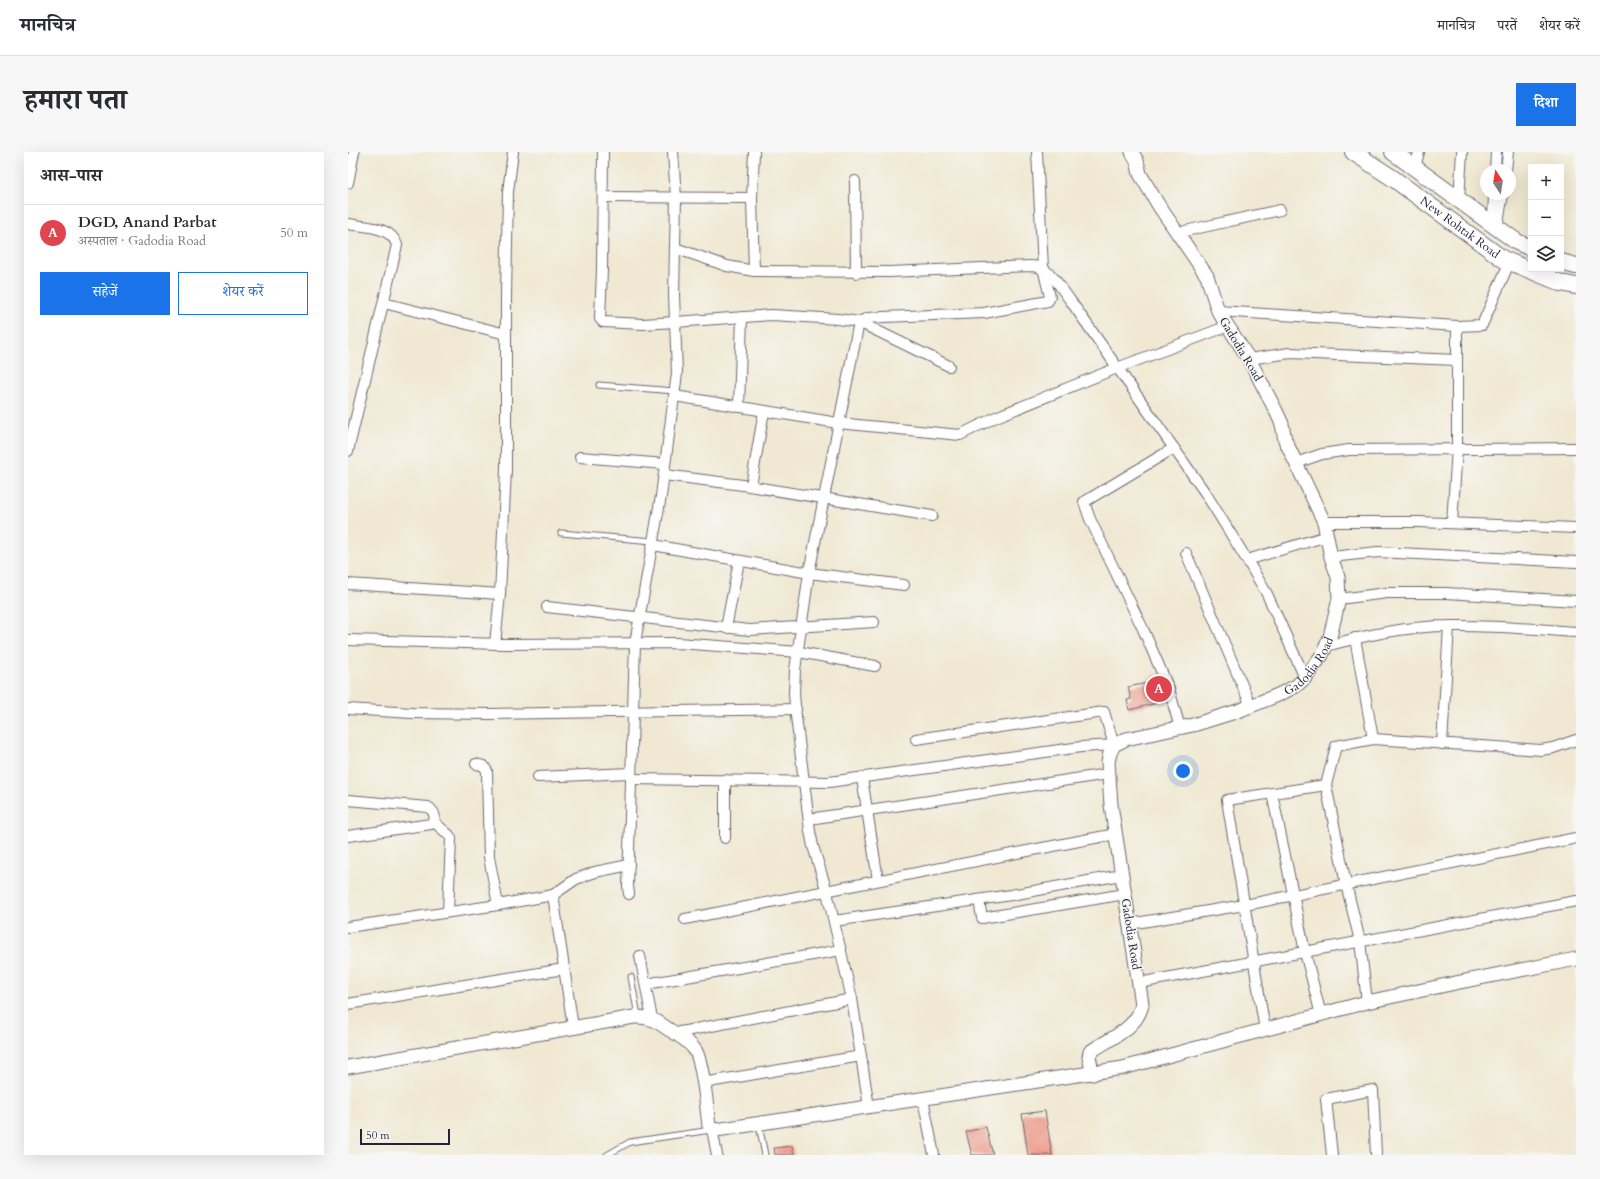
<!DOCTYPE html>
<html lang="hi">
<meta charset="utf-8">
<style>
:root{--surface:#fff;--page:#f7f7f7;--text:#2b2b33;--muted:#7c7c81;--line:#e1e1e2;--accent:#1a73e8}
body{margin:0;font-family:Cardo,"Noto Serif Devanagari",serif;background:var(--page);color:var(--text)}
.controls{position:absolute;right:12px;top:12px;display:grid;overflow:hidden;border-radius:0px;box-shadow:0 4px 16px #0002}
.controls button{width:36px;height:36px;display:grid;place-items:center;padding:0;border:0;border-bottom:1px solid var(--line);background:var(--surface);color:var(--text);font:20px sans-serif}
.compass{position:absolute;left:1132px;top:12px;width:36px;height:36px;border-radius:50%;background:var(--surface);box-shadow:0 4px 16px #0002;rotate:348deg}
.scale{position:absolute;left:12px;bottom:10px;width:90px;box-sizing:border-box;padding-left:4px;border:2px solid #22223b;border-top:0;font-size:11px;line-height:14px;white-space:nowrap;color:#22223b;-webkit-text-stroke:3px #f6f6f2;paint-order:stroke}
.you{position:absolute;left:835px;top:619px;width:14px;height:14px;margin:-10px;border:3px solid #fff;border-radius:50%;background:#1a73e8;box-shadow:0 0 0 6px #1a73e833}
.badge{display:grid;place-items:center;width:26px;height:26px;border-radius:50%;background:var(--accent);color:#fff;font-size:13px;font-weight:700}
.pin{position:absolute;translate:-50% -50%;border:2px solid #fff;box-shadow:0 1px 4px #0006}
.list{margin:0;padding:0;list-style:none}
h2{display:flex;justify-content:space-between;align-items:center;height:52px;margin:0;padding:0 16px;font-size:17px}
h2 small{font-size:13px;font-weight:400;color:var(--muted)}
.list li{display:grid;grid-template-columns:26px 1fr auto;gap:12px;align-items:center;box-sizing:border-box;height:56px;padding:0 16px;border-top:1px solid var(--line)}
.list b{display:block;font-size:15px;white-space:nowrap}
.list p{margin:0;font-size:13px;white-space:nowrap;color:var(--muted)}
.list em{font-size:13px;font-style:normal;color:var(--muted)}
.actions{display:flex;gap:8px;padding:12px 16px}
.actions a{flex:1;padding:9px 0;border:1px solid var(--accent);border-radius:0px;text-align:center;font-size:14px;color:var(--accent)}
.actions .main{background:var(--accent);color:#fff}
.icon{flex:none;width:22px;height:22px;fill:none;stroke:currentColor;stroke-width:2;stroke-linecap:round;stroke-linejoin:round}
.map{position:relative;flex:none;width:1228px;height:1003px;overflow:hidden;border-radius:0px}
header{display:flex;align-items:center;gap:24px;box-sizing:border-box;height:56px;padding:0 20px;background:var(--surface);border-bottom:1px solid var(--line)}
header strong{font-size:19px}
nav{display:flex;gap:22px;margin-inline-start:auto;font-size:14px}
.intro{display:flex;align-items:center;justify-content:space-between;box-sizing:border-box;height:96px;padding:0 24px}
h1{margin:0;font-size:28px}
.button{padding:10px 18px;border-radius:0px;background:var(--accent);color:#fff;font-size:14px;font-weight:700}
main{display:flex;gap:24px;padding:0 24px}
aside{flex:1;background:var(--surface);border-radius:0px;box-shadow:0 4px 16px #0002}
.map>svg:first-child{display:block}
</style>
<header>
<strong>मानचित्र</strong>
<nav><a>मानचित्र</a><a>परतें</a><a>शेयर करें</a></nav>
</header>
<div class="intro"><h1>हमारा पता</h1><a class="button">दिशा</a></div>
<main>
<aside>
<h2>आस-पास<small></small></h2>
<ul class="list">
<li><span class="badge" style="background:#e0444e">A</span><div><b>DGD, Anand Parbat</b><p>अस्पताल · Gadodia Road</p></div><em>50 m</em></li>
</ul>
<div class="actions"><a class="main">सहेजें</a><a>शेयर करें</a></div>
</aside>
<div class="map">
<svg width="1228" height="1003" viewBox="0 0 1228 1003">
<rect width="100%" height="100%" fill="#f6f6f2"/>
<filter id="ink" filterUnits="userSpaceOnUse"><feTurbulence type="fractalNoise" baseFrequency=".025" numOctaves="2"/><feDisplacementMap in="SourceGraphic" scale="8" xChannelSelector="R" yChannelSelector="G"/><feConvolveMatrix kernelMatrix="1 2 1 2 8 2 1 2 1" color-interpolation-filters="sRGB"/></filter>
<filter id="wash" filterUnits="userSpaceOnUse"><feTurbulence type="fractalNoise" baseFrequency=".012" numOctaves="4" result="noise"/><feDisplacementMap in="SourceGraphic" scale="16" xChannelSelector="R" yChannelSelector="G"/><feGaussianBlur stdDeviation="0.9" result="paint"/><feColorMatrix in="noise" values="0 0 0 0 0 0 0 0 0 0 0 0 0 0 0 0 0 1.4 0 .05"/><feComposite in="paint" operator="in"/></filter>
<g filter="url(#wash)">
<rect width="100%" height="100%" fill="#f0e8d2"/>
<g id="blocks">
<!-- building -->
<g fill="#ee9f8f">
<path d="M804 530 809 551 781 558 779 548 783 547 780 535Z"/>
<path d="M697 959 704 1003H680L674 962Z"/>
<path d="M638 975 645 1003H624L618 980Z"/>
<path d="M444 994 446 1003H427L426 996Z"/>
</g>
</g>
</g>
<g filter="url(#ink)">
<use href="#blocks" fill-opacity="0" stroke="#6a6770" stroke-width="1"/>
<g fill="none" stroke-linecap="round" stroke-linejoin="round">
<!-- service casing -->
<g stroke="#6a6770" stroke-width="7">
<g id="service">
<path d="M251 233 327 239"/>
<path d="M213 381 305 389"/>
<path d="M283 825 290 864"/>
<path d="M411 973 417 1003"/>
<path d="M259 1003 282 990 363 978"/>
</g>
</g>
<!-- minor casing -->
<g stroke="#6a6770" stroke-width="12">
<g id="minor">
<path d="M255 0 254 118 252 167 255 170 295 172 327 170 424 163 490 167 511 170 520 166 535 165 636 161 700 149 702 145 695 116 689 0"/>
<path d="M406 0 404 46 406 119"/>
<path d="M1067 16 1071 0"/>
<path d="M1147 18 1148 0"/>
<path d="M1158 18 1160 0"/>
<path d="M507 29 508 121"/>
<path d="M0 31 6 0"/>
<path d="M255 45 404 46"/>
<path d="M1111 48 1114 0"/>
<path d="M1145 68 1146 42"/>
<path d="M0 72C17 75 43 74 49 93L0 299"/>
<path d="M1149 75 1155 42"/>
<path d="M828 81 932 58"/>
<path d="M327 96 379 114 406 119 541 120 683 114C702 114 711 134 722 148L858 342 899 408 919 442 957 526"/>
<path d="M36 151 158 182"/>
<path d="M870 159 1109 174 1134 173 1162 109"/>
<path d="M901 207 942 201 1109 208"/>
<path d="M327 244 490 271 612 283 648 265 769 216 880 174"/>
<path d="M391 255 394 165"/>
<path d="M826 296 736 350 742 367 795 477 821 537 832 576"/>
<path d="M232 305 317 312"/>
<path d="M948 311 974 302 1001 298 1228 296"/>
<path d="M316 323 395 333 584 364"/>
<path d="M403 334 416 259"/>
<path d="M976 370H1070L1228 376"/>
<path d="M1104 371 1109 297V174"/>
<path d="M305 393 461 421 556 433"/>
<path d="M838 401 903 554"/>
<path d="M983 405 1030 400 1228 410"/>
<path d="M899 408 979 384"/>
<path d="M0 432 152 442"/>
<path d="M991 447 1039 441H1098L1228 449"/>
<path d="M199 455 401 478 526 470"/>
<path d="M378 476 391 409"/>
<path d="M1007 486 1025 587"/>
<path d="M0 488 155 492 330 491 451 500 527 514"/>
<path d="M147 492 152 442 158 318V144L160 40 165 0"/>
<path d="M978 494C1019 483 1060 474 1102 474 1144 473 1186 477 1228 480"/>
<path d="M0 557 64 561 143 562 448 557"/>
<path d="M1094 592 1101 474"/>
<path d="M128 612 136 614 139 619 141 705 150 753"/>
<path d="M190 625 283 621"/>
<path d="M514 626 530 728"/>
<path d="M283 627 481 630 733 595 766 593 756 560 568 587"/>
<path d="M377 628V686"/>
<path d="M924 641 957 800 973 863"/>
<path d="M0 648 80 655C86 659 90 667 83 672L0 684"/>
<path d="M461 667 760 622"/>
<path d="M86 670 101 683 103 686 100 760"/>
<path d="M281 742 280 734 287 491 313 344 329 221 326 143 328 46 325 0"/>
<path d="M205 743 225 875"/>
<path d="M631 748 634 766 777 742"/>
<path d="M337 767C480 739 624 709 768 682"/>
<path d="M486 769 663 743 773 723"/>
<path d="M782 772 902 752 1228 686"/>
<path d="M0 775 150 753 205 743 228 727 247 720 281 713"/>
<path d="M292 804 304 867"/>
<path d="M791 831 1228 749"/>
<path d="M298 832 493 798"/>
<path d="M1019 850 1012 789 998 732 978 633 988 594 1025 587 1193 598 1205 596 1228 588"/>
<path d="M0 852 216 817"/>
<path d="M917 878 879 648 978 633"/>
<path d="M327 881 504 847"/>
<path d="M355 931 513 904"/>
<path d="M575 947 586 1003"/>
<path d="M521 955 504 847 479 740 465 694 462 679 448 564 446 542 447 518 461 421 511 170 601 214"/>
<path d="M364 977 369 1003"/>
<path d="M984 1003 978 947 1025 938 1028 1003"/>
</g>
</g>
<!-- tertiary casing -->
<g stroke="#6a6770" stroke-width="15">
<g id="tertiary">
<path d="M0 915 286 865C300 864 309 869 320 877 329 882 341 889 347 898 355 910 359 957 361 974L364 977 368 978 775 916 1019 850 1112 830 1228 807"/>
<path id="s1" d="M745 922 741 905 742 900C760 887 790 877 794 852L763 653 760 610 762 601 766 593 778 587 845 573 890 559 930 543 948 534 957 526 974 503 982 485 991 447 990 425 983 405 976 370 937 288 934 272 928 259 901 207 870 159 859 124 811 54 792 22 789 9 784 0"/>
</g>
</g>
<!-- primary casing -->
<g stroke="#6a6770" stroke-width="18">
<g id="primary">
<path id="s2" d="M1005 0 1046 27 1155 107 1213 131 1228 134"/>
<path d="M1045 0 1169 90 1183 96"/>
<path d="M1213 110 1228 114"/>
</g>
</g>
<!-- service -->
<use href="#service" stroke="#fff" stroke-width="5"/>
<!-- minor -->
<use href="#minor" stroke="#fff" stroke-width="10"/>
<!-- tertiary -->
<use href="#tertiary" stroke="#fff" stroke-width="13"/>
<!-- primary -->
<use href="#primary" stroke="#fff" stroke-width="16"/>
</g>
</g>
<g text-anchor="middle" stroke-width="3" stroke-linejoin="round" paint-order="stroke">
<!-- street labels -->
<g font-size="12" fill="#22223b" stroke="#f6f6f2">
<text dy="4" stroke="none"><textPath href="#s2" startOffset="131">New Rohtak Road</textPath></text>
<text transform="translate(893 197) rotate(59)" y="4">Gadodia Road</text>
<text dy="4" stroke="none"><textPath href="#s1" startOffset="574">Gadodia Road</textPath></text>
<text transform="translate(783 782) rotate(81)" y="4">Gadodia Road</text>
</g>
</g>
</svg>
<div class="controls">
<button>+</button>
<button>−</button>
<button><svg class="icon" aria-label="layers" viewBox="0 0 24 24"><path d="M12 4l9 5-9 5-9-5zM3 14l9 5 9-5"/></svg></button>
</div>
<svg class="compass" viewBox="-18 -18 36 36"><path d="M0-13l5 13h-10z" fill="#e53935"/><path d="M0 13l5-13h-10z" fill="#7c7c81"/></svg>
<div class="scale">50 m</div>
<div class="you"></div>
<div class="pin badge" style="left:811px;top:537px;background:#e0444e">A</div>
</div>
</main>
